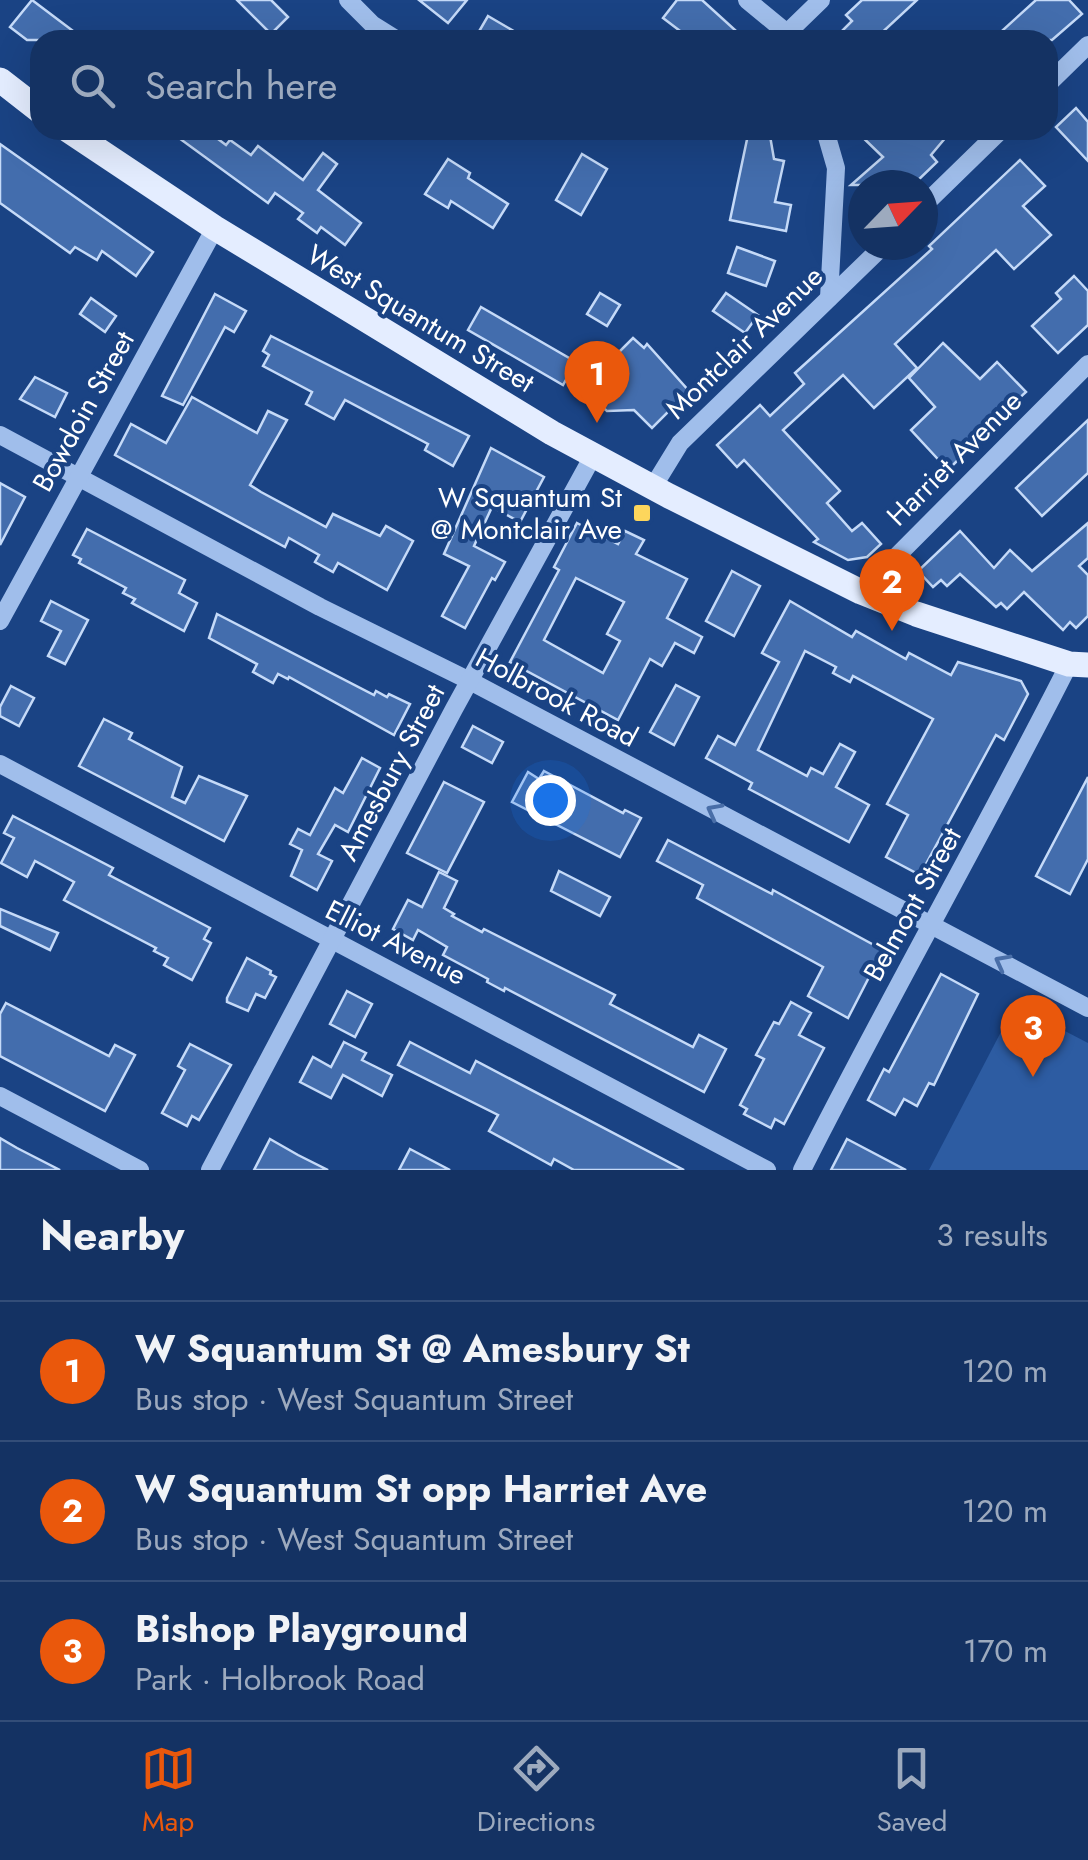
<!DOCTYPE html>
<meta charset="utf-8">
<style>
:root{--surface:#143263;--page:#1d3a69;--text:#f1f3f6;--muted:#9daabe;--line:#334d78;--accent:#ea580c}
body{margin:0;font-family:Jost,sans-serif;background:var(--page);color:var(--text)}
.compass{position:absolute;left:848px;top:170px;width:90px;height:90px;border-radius:50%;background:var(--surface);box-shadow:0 10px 40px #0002;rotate:65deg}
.you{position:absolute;left:550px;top:800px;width:35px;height:35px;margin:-25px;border:8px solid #fff;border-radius:50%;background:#1a73e8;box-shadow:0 0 0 15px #1a73e833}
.badge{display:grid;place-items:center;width:65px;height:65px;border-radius:50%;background:var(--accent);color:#fff;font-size:32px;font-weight:700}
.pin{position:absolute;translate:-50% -82px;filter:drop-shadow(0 2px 5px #0008)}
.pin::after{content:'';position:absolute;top:52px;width:35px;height:30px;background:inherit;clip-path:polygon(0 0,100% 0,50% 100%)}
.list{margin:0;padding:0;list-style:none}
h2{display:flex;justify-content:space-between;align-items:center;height:130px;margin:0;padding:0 40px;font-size:42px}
h2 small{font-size:32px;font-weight:400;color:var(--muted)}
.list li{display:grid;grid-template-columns:65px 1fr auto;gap:30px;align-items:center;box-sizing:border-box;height:140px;padding:0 40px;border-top:2px solid var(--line)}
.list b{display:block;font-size:38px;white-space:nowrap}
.list p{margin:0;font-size:32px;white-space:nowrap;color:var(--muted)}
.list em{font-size:32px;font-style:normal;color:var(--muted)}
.icon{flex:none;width:55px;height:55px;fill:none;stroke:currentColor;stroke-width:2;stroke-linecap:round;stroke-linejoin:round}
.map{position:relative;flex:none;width:1088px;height:1170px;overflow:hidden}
.search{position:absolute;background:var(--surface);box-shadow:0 10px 40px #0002;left:30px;right:30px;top:30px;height:110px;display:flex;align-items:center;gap:25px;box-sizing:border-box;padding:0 35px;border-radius:30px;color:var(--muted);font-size:38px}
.sheet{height:550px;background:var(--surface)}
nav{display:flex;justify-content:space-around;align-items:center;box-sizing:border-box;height:140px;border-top:2px solid var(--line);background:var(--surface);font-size:28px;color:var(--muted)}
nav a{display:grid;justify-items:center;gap:5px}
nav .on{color:var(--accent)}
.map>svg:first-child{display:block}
</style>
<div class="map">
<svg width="1088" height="1170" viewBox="0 0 1088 1170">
<rect width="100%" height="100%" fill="#1a4384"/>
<!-- green -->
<path fill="#2d5ca2" d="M1015 1005 1088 1043V1170H929Z"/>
<!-- building -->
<g fill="#436dad" stroke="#c5daf8" stroke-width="2.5" fill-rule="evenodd">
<path d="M32 0 85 40H27L10 27Z"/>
<path d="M237 0H271L288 17 271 34Z"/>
<path d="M419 0H467L448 23Z"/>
<path d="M677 0H702L746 40H692L663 18Z"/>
<path d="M862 0H917L874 40H833L852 21 846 15Z"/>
<path d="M1036 0H1069L1082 14 1052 40H992Z"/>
<path d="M488 16 529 40H474Z"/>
<path d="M1076 108 1088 122V161L1056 127Z"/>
<path d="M168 130H212L210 133 226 145 230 140 251 155 258 146 303 180 323 153 337 164 318 190 361 223 345 245 321 227 317 233 298 219 303 213 275 193 268 203Z"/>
<path d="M749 130H769L774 159 784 161 775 202 791 205 786 231 730 220Z"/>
<path d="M855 130H952L931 155 937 162 913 185H851L883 157Z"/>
<path d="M0 144 153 252 136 276 102 251 97 260 75 247 70 253 0 203Z"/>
<path d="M582 154 607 169 581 215 556 200Z"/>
<path d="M448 159 470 173 468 178 508 204 493 228 451 201 448 208 425 194Z"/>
<path d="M1020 160 1045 186 1023 206 1051 235 1014 269 996 250 895 344 917 368 874 408 843 375 783 430 840 491 827 503 852 531 862 523 881 544 867 557 848 560 814 542 818 539 744 460 737 467 717 445 760 405 770 416 804 384 795 373 932 249 929 246Z"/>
<path d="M737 247 775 261 766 286 728 273Z"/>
<path d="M1074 276 1088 291V325L1058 353 1032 326 1061 299 1056 293Z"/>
<path d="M600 293 620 305 607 326 587 314Z"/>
<path d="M726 293 758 315 745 333 713 311Z"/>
<path d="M215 294 246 311 234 332 225 327 183 405 162 396Z"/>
<path d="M91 298 116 316 105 332 80 314Z"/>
<path d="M481 307 576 362 563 385 468 330Z"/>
<path d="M271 336 469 436 453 466 425 450 428 444 345 400 334 419 306 404 312 392 263 366 269 355 263 351Z"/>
<path d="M633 338 644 348 647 344 689 391 652 428 634 410 607 411 595 401 593 378Z"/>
<path d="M943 343 980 379 997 362 1026 392 966 447 968 450 948 470 911 430 935 407 909 378Z"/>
<path d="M35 377 67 393 55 417 20 399Z"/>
<path d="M192 397 257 433 268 411 287 420 250 485 261 492 326 527 333 514 380 536 386 526 413 541 387 590 338 563 333 572 315 562 319 555 289 538 285 547 115 455 131 424 166 443Z"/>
<path d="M1088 420V473L1042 516 1016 488Z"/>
<path d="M491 448 544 477 520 522 492 507 474 546 505 562 495 580 492 578 465 628 442 616 469 566 444 554Z"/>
<path d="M0 483 25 497 0 545Z"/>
<path d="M577 523 618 544 625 531 644 540 636 554 687 579 667 618 702 637 694 653 675 643 662 666 650 659 618 720 510 662 559 570 554 567ZM576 578 624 602 607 634 620 641 603 673 544 640Z"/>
<path d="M1088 523V558L1079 566 1088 575V616L1076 628 1070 622 1063 630 1024 592 1007 609 1001 603 996 607 960 574 947 586 941 580 933 587 918 571 960 531 994 568 1010 550 1032 571Z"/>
<path d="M87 529 185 580 179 593 197 603 184 631 132 603 135 599 123 593 126 588 79 563 81 559 73 555Z"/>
<path d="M732 571 760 586 734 636 706 621Z"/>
<path d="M51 601 88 620 65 664 48 656 61 631 41 621Z"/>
<path d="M790 601 852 637 856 631 906 659 909 653 951 675 958 662 1021 681 1028 694 1004 740 996 735 920 875 886 857 908 815 887 804 933 719 853 676 850 682 833 673 836 667 805 651 758 750 807 776 811 768 823 774 840 744 855 752 836 787 869 805 849 842 749 789 752 783 706 758 718 736 735 745 779 662 762 653Z"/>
<path d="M217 614 374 695 376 691 387 697 389 694 410 704 394 735 289 677 288 679 278 674 273 683 253 672 257 664 209 638Z"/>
<path d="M676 685 699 697 674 745 650 732Z"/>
<path d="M11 686 34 698 19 726 0 716V707Z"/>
<path d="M104 719 132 733 129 739 182 767 172 797 185 803 199 776 247 796 224 841 79 766Z"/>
<path d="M473 726 503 742 492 763 462 747Z"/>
<path d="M362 758 380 768 348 832 335 825 318 854 332 861 317 890 291 876 302 850 290 844 298 829 310 835 335 788 343 793Z"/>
<path d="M544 771 623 813 625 810 641 818 620 857 512 802 528 772 539 779Z"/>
<path d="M1088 777V859L1070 894 1036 876Z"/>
<path d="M444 782 484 802 447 873 407 853Z"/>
<path d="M13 816 113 868 109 875 210 928 204 939 211 943 192 980 164 965 168 958 154 951 156 948 64 900 74 882 35 861 27 877 1 863 14 838 4 833Z"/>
<path d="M668 840 772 894 773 890 883 950 848 1018 808 996 823 967 697 898 703 885 657 861Z"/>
<path d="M559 871 610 897 600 916 551 891Z"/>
<path d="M439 872 457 881 444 908 454 914 452 916 482 932 484 929 615 995 610 1004 693 1047 699 1035 726 1049 704 1092 505 988 504 991 487 982 488 979 443 955 447 947 418 930 413 940 393 929 408 900 422 907Z"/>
<path d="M0 909 58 933 50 950 0 926Z"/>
<path d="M247 958 271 971 270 974 276 977 265 998 256 994 248 1011 227 1002V998Z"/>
<path d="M941 974 978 994 934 1085 929 1083 917 1106 904 1099 895 1115 868 1100 884 1069 889 1072Z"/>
<path d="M347 991 372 1004 355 1037 330 1024Z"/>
<path d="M791 1002 811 1013 799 1035 824 1048 784 1124 775 1119 771 1128 744 1114 747 1109 740 1105 764 1059 756 1055 774 1022 779 1024Z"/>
<path d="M6 1003 109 1056 115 1045 135 1055 105 1111 0 1056V1014Z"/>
<path d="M344 1042 366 1053 362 1060 392 1075 382 1096 343 1075 331 1098 300 1082 313 1057 331 1067Z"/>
<path d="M410 1042 470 1073 476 1061 684 1170H574L554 1159 551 1165 489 1131 498 1115 398 1065Z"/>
<path d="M190 1044 231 1065 199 1120 192 1116 187 1126 162 1113 185 1070 178 1066Z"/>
<path d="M0 1138 17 1148 60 1170H0Z"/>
<path d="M270 1139 298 1155 328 1170H254Z"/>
<path d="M847 1139 906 1170H831Z"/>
<path d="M410 1149 450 1170H399Z"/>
</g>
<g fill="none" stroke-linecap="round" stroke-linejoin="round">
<!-- minor -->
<g stroke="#a0beeb" stroke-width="18">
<path d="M348 0 373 25 397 40"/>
<path d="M747 0 787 33 790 40"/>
<path d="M787 33 821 0"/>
<path d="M1048 84 1088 45"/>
<path d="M825 130 836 168 829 298"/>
<path d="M923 206 1001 130"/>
<path d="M0 435 320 607 470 681 1088 1008"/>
<path d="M653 487 680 443 884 245"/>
<path d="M861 592 1088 364"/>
<path d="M0 621 215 228"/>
<path d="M0 764 767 1170"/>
<path d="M0 1096 140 1170"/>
<path d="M210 1170 454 709 594 454"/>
<path d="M802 1170C888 999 983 834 1069 664"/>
</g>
<!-- major -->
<g stroke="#e4edff" stroke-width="25">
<path d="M0 80 40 111"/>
<path d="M68 130 215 228 552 433 669 496 861 592 916 614 1069 664 1088 665"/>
</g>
</g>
<!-- one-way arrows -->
<defs><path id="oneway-chevron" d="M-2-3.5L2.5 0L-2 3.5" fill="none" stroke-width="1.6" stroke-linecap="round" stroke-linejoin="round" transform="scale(2.5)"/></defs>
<g stroke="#496ea8">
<use href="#oneway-chevron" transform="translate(714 811) rotate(-152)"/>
<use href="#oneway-chevron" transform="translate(1002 962) rotate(-152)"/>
</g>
<!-- markers -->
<rect fill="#fdd65c" stroke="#1a4384" stroke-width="4" x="632" y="503" width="20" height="20" rx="5"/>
<g text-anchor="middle" stroke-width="8" stroke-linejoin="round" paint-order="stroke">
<!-- street labels -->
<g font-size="28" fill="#fff" stroke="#1a4384">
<text transform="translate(421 318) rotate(31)" y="10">West Squantum Street</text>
<text transform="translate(744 342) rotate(-44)" y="10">Montclair Avenue</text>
<text transform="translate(83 411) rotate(-61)" y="10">Bowdoin Street</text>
<text transform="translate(954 458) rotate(-45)" y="10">Harriet Avenue</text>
<text transform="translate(557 697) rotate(28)" y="10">Holbrook Road</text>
<text transform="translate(391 772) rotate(-62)" y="10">Amesbury Street</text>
<text transform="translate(912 904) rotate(-61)" y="10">Belmont Street</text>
<text transform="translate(396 942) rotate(27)" y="10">Elliot Avenue</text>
</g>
<!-- poi labels -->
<g font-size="28" fill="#fff" stroke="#1a4384" text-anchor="end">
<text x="622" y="507">W Squantum St<tspan x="622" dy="32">@ Montclair Ave</tspan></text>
</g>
</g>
</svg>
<svg class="compass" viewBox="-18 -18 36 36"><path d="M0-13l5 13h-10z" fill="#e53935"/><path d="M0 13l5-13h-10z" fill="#9daabe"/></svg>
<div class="you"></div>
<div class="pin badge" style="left:597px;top:423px">1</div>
<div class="pin badge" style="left:892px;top:631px">2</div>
<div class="pin badge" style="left:1033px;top:1077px">3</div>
<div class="search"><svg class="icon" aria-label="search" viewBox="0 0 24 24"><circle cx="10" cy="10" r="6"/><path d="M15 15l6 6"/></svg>Search here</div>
</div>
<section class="sheet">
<h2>Nearby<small>3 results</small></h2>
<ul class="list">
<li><span class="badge">1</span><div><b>W Squantum St @ Amesbury St</b><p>Bus stop · West Squantum Street</p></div><em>120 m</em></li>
<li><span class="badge">2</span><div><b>W Squantum St opp Harriet Ave</b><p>Bus stop · West Squantum Street</p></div><em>120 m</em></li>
<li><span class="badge">3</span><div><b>Bishop Playground</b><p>Park · Holbrook Road</p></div><em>170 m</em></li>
</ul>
</section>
<nav>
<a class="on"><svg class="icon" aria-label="map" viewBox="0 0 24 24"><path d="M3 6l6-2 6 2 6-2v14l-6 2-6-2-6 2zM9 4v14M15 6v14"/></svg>Map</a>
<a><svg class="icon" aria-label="directions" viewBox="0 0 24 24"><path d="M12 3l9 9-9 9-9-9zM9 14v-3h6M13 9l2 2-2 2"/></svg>Directions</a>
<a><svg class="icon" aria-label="saved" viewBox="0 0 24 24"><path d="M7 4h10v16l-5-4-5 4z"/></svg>Saved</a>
</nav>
